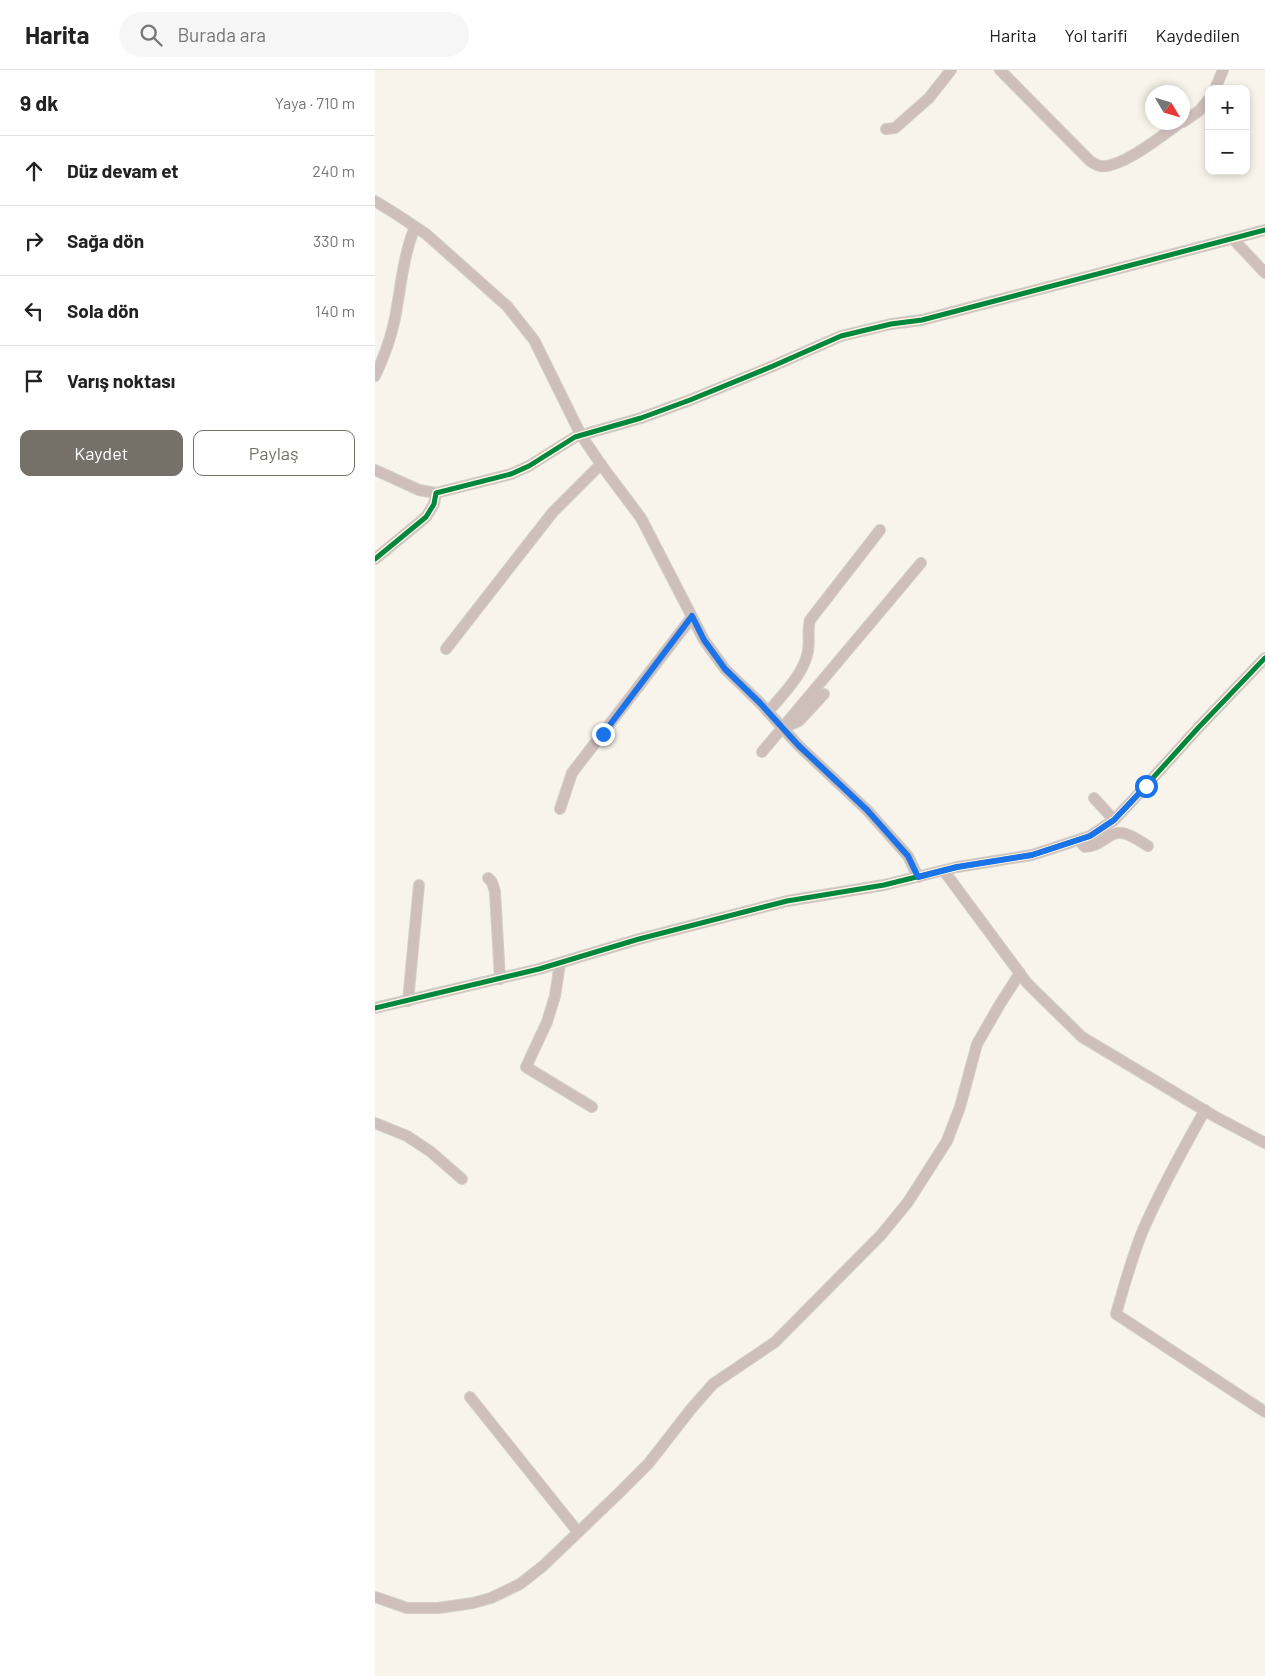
<!DOCTYPE html>
<html lang="tr">
<meta charset="utf-8">
<style>
:root{--surface:#fff;--page:#f6f6f6;--text:#222;--muted:#767676;--line:#e0e0e0;--accent:#757169}
body{margin:0;font-family:Barlow,sans-serif;background:var(--page);color:var(--text)}
.controls{position:absolute;right:15px;top:15px;display:grid;overflow:hidden;border-radius:10px;box-shadow:0 2px 8px #0003}
.controls button{width:45px;height:45px;display:grid;place-items:center;padding:0;border:0;border-bottom:1px solid var(--line);background:var(--surface);color:var(--text);font:25px sans-serif}
.compass{position:absolute;left:770px;top:15px;width:45px;height:45px;border-radius:50%;background:var(--surface);box-shadow:0 2px 8px #0003;rotate:128deg}
.stop{position:absolute;width:15px;height:15px;margin:-11px;border:4px solid #1a73e8;border-radius:50%;background:#fff}
.stop.end{background:#1a73e8;border-color:#fff;box-shadow:0 1px 5px #0008}
.list{margin:0;padding:0;list-style:none}
h2{display:flex;justify-content:space-between;align-items:center;height:65px;margin:0;padding:0 20px;font-size:21px}
h2 small{font-size:16px;font-weight:400;color:var(--muted)}
.list li{display:grid;grid-template-columns:32px 1fr auto;gap:15px;align-items:center;box-sizing:border-box;height:70px;padding:0 20px;border-top:1px solid var(--line)}
.list b{display:block;font-size:19px;white-space:nowrap}
.list em{font-size:16px;font-style:normal;color:var(--muted)}
.actions{display:flex;gap:10px;padding:15px 20px}
.actions a{flex:1;padding:11px 0;border:1px solid var(--accent);border-radius:10px;text-align:center;font-size:18px;color:var(--accent)}
.actions .main{background:var(--accent);color:#fff}
.icon{flex:none;width:28px;height:28px;fill:none;stroke:currentColor;stroke-width:2;stroke-linecap:round;stroke-linejoin:round}
.map{position:relative;flex:none;width:890px;height:1606px;overflow:hidden}
header{display:flex;align-items:center;gap:30px;box-sizing:border-box;height:70px;padding:0 25px;background:var(--surface);border-bottom:1px solid var(--line)}
header strong{font-size:24px}
nav{display:flex;gap:28px;margin-inline-start:auto;font-size:18px}
.search{width:350px;height:45px;background:var(--page);display:flex;align-items:center;gap:12px;box-sizing:border-box;padding:0 18px;border-radius:28px;color:var(--muted);font-size:19px}
main{display:flex}
aside{flex:1;background:var(--surface)}
.map>svg:first-child{display:block}
</style>
<header>
<strong>Harita</strong>
<div class="search"><svg class="icon" aria-label="search" viewBox="0 0 24 24"><circle cx="10" cy="10" r="6"/><path d="M15 15l6 6"/></svg>Burada ara</div>
<nav><a>Harita</a><a>Yol tarifi</a><a>Kaydedilen</a></nav>
</header>
<main>
<aside>
<h2>9 dk<small>Yaya · 710 m</small></h2>
<ul class="list">
<li><svg class="icon" aria-label="ahead" viewBox="0 0 24 24"><path d="M12 20V5M6 11l6-6 6 6"/></svg><div><b>Düz devam et</b></div><em>240 m</em></li>
<li><svg class="icon" aria-label="right" viewBox="0 0 24 24"><path d="M7 20v-9h11M14 6l5 5-5 5"/></svg><div><b>Sağa dön</b></div><em>330 m</em></li>
<li><svg class="icon" aria-label="left" viewBox="0 0 24 24"><path d="M17 20v-9H6M10 6l-5 5 5 5"/></svg><div><b>Sola dön</b></div><em>140 m</em></li>
<li><svg class="icon" aria-label="arrive" viewBox="0 0 24 24"><path d="M6 21V4h12l-3 4 3 4H6"/></svg><div><b>Varış noktası</b></div></li>
</ul>
<div class="actions"><a class="main">Kaydet</a><a>Paylaş</a></div>
</aside>
<div class="map">
<svg width="890" height="1606" viewBox="0 0 890 1606">
<rect width="100%" height="100%" fill="#f8f4eb"/>
<g fill="none" stroke-linecap="round" stroke-linejoin="round">
<!-- minor casing -->
<g stroke="#d3cfc8" stroke-width="12">
<g id="minor">
<path d="M625 0 715 91C718 93 721 95 725 96 746 99 788 65 806 52"/>
<path d="M840 19 848 0"/>
<path d="M808 52 824 41 834 29"/>
<path d="M511 59 520 58 554 28 576 0"/>
<path d="M0 131 21 144 51 164 132 236 159 270 206 365 227 396 266 448 329 570 350 599 385 633 423 675 492 740 533 786 543 807"/>
<path d="M858 169 890 203"/>
<path d="M0 306C9 287 16 268 20 248 26 217 28 186 40 157"/>
<path d="M0 400 44 420 61 423"/>
<path d="M0 489 51 447 59 434 61 423 136 404 154 396 200 367 266 348 315 330 398 296 466 266 516 254 547 250 890 160"/>
<path d="M71 579 178 442 226 394"/>
<path d="M393 642C408 624 429 604 433 581 435 570 432 560 435 550L505 460"/>
<path d="M410 657 424 651 449 624"/>
<path d="M387 682 546 493"/>
<path d="M719 728 739 750"/>
<path d="M185 739 197 703 317 547"/>
<path d="M704 770 710 777C726 777 735 760 747 763 756 764 766 772 773 776"/>
<path d="M569 801 652 913 707 967 839 1046 890 1073"/>
<path d="M113 808 117 812 120 822 125 909"/>
<path d="M185 893 180 926 172 952 151 997 217 1037"/>
<path d="M33 931 44 815"/>
<path d="M0 938 164 899 264 869 412 831 509 815 582 797 657 785 715 766 739 750 757 731 824 657 890 588"/>
<path d="M830 1040C808 1079 786 1119 768 1160 757 1187 749 1216 741 1244L890 1342"/>
<path d="M0 1053 32 1066 56 1082 87 1109"/>
<path d="M95 1327 203 1462"/>
<path d="M0 1527 32 1538H63L98 1533 116 1528 145 1514 168 1496 244 1423 274 1393 316 1339 338 1314 400 1272 506 1165 533 1132 572 1071 585 1037 602 974 625 934 645 903"/>
</g>
</g>
<!-- minor -->
<use href="#minor" stroke="#cebfbb" stroke-width="10"/>
<!-- cycleway casing -->
<g stroke="#fef5e5" stroke-width="8">
<g id="cycleway">
<path d="M0 489 51 447 59 434 61 423 136 404 154 396 200 367 266 348 315 330 398 296 466 266 516 254 547 250 890 160"/>
<path d="M0 938 164 899 264 869 412 831 509 815 582 797 657 785 715 766 739 750 757 731 824 657 890 588"/>
</g>
</g>
<!-- cycleway -->
<use href="#cycleway" stroke="#00873e" stroke-width="5"/>
</g>
<g fill="none" stroke-linecap="round" stroke-linejoin="round">
<!-- route -->
<path stroke="#1a73e8" stroke-width="6" d="M228 664 317 546 329 570 350 599 385 633 423 675 492 740 533 786 543 807 582 797 657 785 715 766 739 750 771 716"/>
</g>
</svg>
<div class="controls">
<button>+</button>
<button>−</button>
</div>
<svg class="compass" viewBox="-18 -18 36 36"><path d="M0-13l5 13h-10z" fill="#e53935"/><path d="M0 13l5-13h-10z" fill="#767676"/></svg>
<div class="stop" style="left:771px;top:716px"></div>
<div class="stop end" style="left:228px;top:664px"></div>
</div>
</main>
